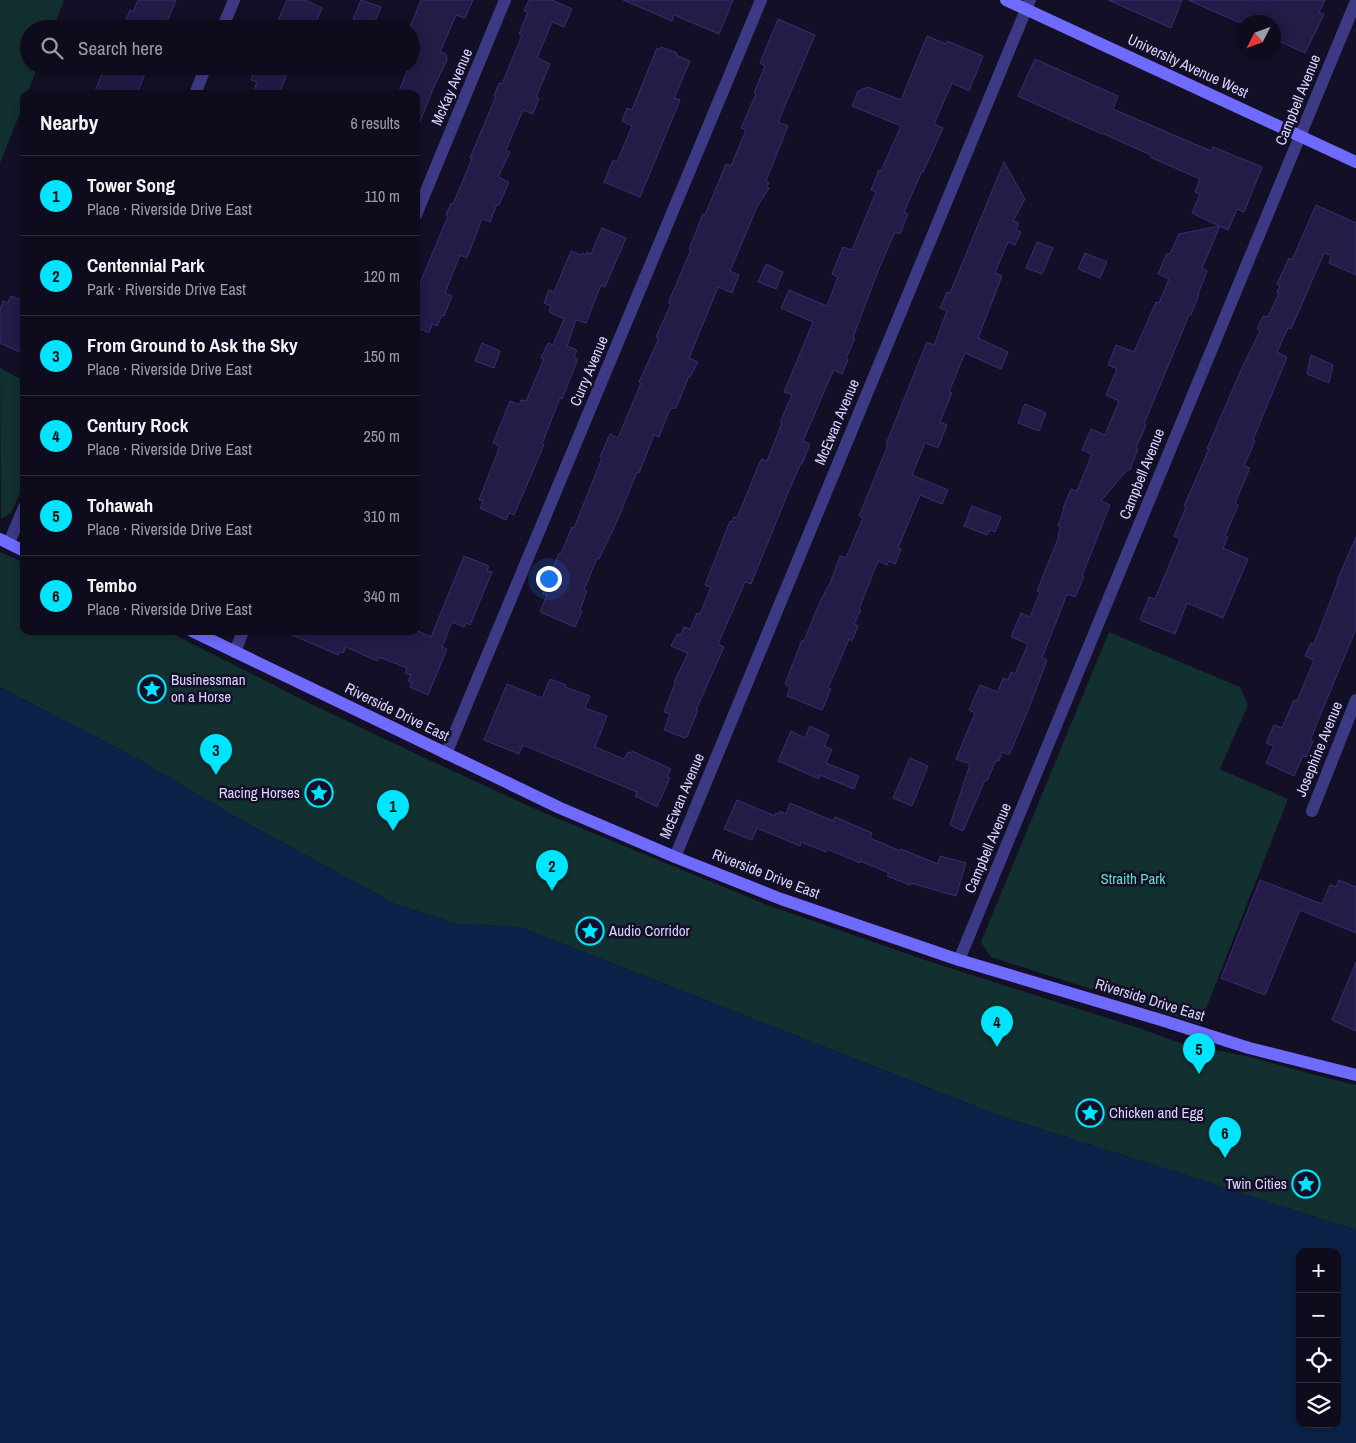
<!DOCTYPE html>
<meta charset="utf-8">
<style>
:root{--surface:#0e0b1c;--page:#1c1929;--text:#f1f3f6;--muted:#9b9ba3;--line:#2e2b3b;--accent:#00e5ff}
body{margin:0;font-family:"Archivo Narrow",sans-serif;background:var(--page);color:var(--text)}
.controls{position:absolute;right:15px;bottom:15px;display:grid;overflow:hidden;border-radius:10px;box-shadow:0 2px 12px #0003}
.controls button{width:45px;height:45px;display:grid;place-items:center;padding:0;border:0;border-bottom:1px solid var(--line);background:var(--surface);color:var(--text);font:25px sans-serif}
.compass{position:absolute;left:1236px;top:15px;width:45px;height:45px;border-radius:50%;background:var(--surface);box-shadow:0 2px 12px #0003;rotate:228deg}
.you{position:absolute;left:548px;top:578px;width:18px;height:18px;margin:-12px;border:4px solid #fff;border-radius:50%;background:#1a73e8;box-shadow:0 0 0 8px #1a73e833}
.badge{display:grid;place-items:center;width:32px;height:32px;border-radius:50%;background:var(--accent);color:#111;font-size:16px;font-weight:700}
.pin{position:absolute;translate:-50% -41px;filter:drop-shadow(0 1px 2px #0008)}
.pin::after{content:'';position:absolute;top:26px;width:18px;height:15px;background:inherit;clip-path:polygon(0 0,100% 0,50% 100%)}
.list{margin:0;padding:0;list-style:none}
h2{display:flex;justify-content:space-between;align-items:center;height:65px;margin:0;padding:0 20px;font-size:21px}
h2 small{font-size:16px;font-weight:400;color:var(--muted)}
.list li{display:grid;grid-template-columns:32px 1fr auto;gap:15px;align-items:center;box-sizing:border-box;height:80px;padding:0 20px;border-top:1px solid var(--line)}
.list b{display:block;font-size:19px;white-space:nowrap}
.list p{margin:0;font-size:16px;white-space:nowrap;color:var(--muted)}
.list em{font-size:16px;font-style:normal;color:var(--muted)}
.icon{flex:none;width:28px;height:28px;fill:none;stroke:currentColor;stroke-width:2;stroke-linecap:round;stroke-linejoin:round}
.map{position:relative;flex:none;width:1356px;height:1443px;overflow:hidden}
.search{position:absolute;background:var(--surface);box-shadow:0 2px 12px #0003;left:20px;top:20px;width:400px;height:55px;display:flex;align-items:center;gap:12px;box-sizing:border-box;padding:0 18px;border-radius:28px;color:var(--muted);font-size:19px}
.panel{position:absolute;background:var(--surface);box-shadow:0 2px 12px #0003;left:20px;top:90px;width:400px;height:545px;border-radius:10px}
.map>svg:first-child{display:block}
</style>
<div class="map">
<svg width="1356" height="1443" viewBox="0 0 1356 1443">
<rect width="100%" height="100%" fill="#130f26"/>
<!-- green -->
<g fill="#12302f">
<path d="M0 0H64L53 29H29V66H38L27 94H24V103L0 163Z"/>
<path d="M0 368 24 381V484L11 513 1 519Z"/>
<path d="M0 552 24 563V631H167L313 705 442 766 542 812 770 906 931 962 1142 1029 1177 1042 1250 1057 1319 1076 1356 1085V1230L998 1115 520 927 457 924 395 904 238 818 136 758 0 687Z"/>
<path d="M1109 632 1240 687 1248 705 1220 769 1288 799 1200 1024 991 957 981 942Z"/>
</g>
<!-- water -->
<path fill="#0c2248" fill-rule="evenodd" d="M0 687 136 758 238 818 395 904 457 924 520 927 998 1115 1356 1230V1443H0ZM1300 1252H1337V1424H1300Z"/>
<!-- building -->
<g fill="#241b47" stroke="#3b2d73">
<path d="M138 0H176L164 29H122L130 10 133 12Z"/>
<path d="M287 0H305L322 8 313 29H274Z"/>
<path d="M361 0 381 7 372 29H349Z"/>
<path d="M421 0H473L465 18 456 15 440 52 446 54 447 60 433 89 417 129 416 94H398L409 66H411V25Z"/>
<path d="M529 0H552L572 9 564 27 552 22 537 58 550 64 536 97 539 98 533 114 523 110 506 150 510 152 498 177 509 182 499 205 497 204 490 222 482 219 467 258 460 255 445 293 452 296 444 316 442 315 437 326 432 324 429 333 416 327V281L420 283 448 216 446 215 451 203 453 204 472 159 470 158 496 96H494L499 83 502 84 522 35 519 34 528 12 524 11Z"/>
<path d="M623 0H733L719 34 674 15 672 21Z"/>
<path d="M1108 0H1182L1171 28Z"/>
<path d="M1188 0H1325L1319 12 1324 14 1305 53 1274 39V22H1238Z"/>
<path d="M778 19 815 35 778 122 788 126 766 181 769 183 767 187 769 188 757 207 730 271 739 275 732 293 718 287 689 358 698 362 690 377 689 376 676 408 670 409 659 437 654 435 639 473 637 472 618 519 599 559 597 558 584 590 587 591 580 610 582 611 575 627 540 612 547 595 543 594 559 553 561 554 572 527 574 528 602 458 600 457 610 434 618 438 641 383 639 382 659 338 656 337 671 304 668 303 691 250 689 249 703 214 705 215 726 164 731 166 746 130 741 128 756 94 754 93 765 66 760 63Z"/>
<path d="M927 36 946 44 947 41 983 56 969 91 952 83 934 124 943 128 923 172 922 171 904 212 908 214 900 234 895 232 878 271 853 337 855 338 846 359 848 360 842 374 834 370 830 378 803 441 810 444 802 464 801 463 788 493 751 584 745 582 718 644 724 647 696 710H698L687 737 686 736 685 738 664 730 670 714 664 712 675 683 674 682 688 653 671 646 677 634 681 635 684 627 690 629 697 613 700 614 711 587 705 585 730 521 732 522 734 517 737 518 759 464 762 459 767 461 782 423 780 422 792 395 784 392 813 322 781 308 789 290 827 306 838 277 832 274 843 247 852 250 876 192 871 190 879 170 881 171 901 126 852 106 858 91 868 87 901 100Z"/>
<path d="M661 47 677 53 676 55 690 61 674 98 680 100 640 197 604 182 613 160 617 162 632 126 622 121 627 108 632 110 657 48 660 50Z"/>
<path d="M1035 59 1118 96 1113 109 1211 151 1213 147 1262 167 1244 212 1237 209 1228 230 1220 226 1202 268 1207 271 1198 294H1199L1191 315H1189L1180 337 1144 424 1146 425 1136 448 1138 449 1130 470H1127L1101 501 1110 505 1082 576 1084 577 1075 597 1067 594 1042 658 1047 660 1027 713 1009 755 1002 752 999 761 996 760 987 781 985 780 963 831 950 825 970 764 956 759 975 713 969 710 980 685 998 692 1003 678 1008 680 1011 672 1015 674 1028 644 1011 637 1021 613 1030 617 1040 592 1037 591 1059 536H1058L1061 527 1058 526 1064 509 1063 508 1071 489 1077 491 1092 454 1082 450 1091 429 1105 435 1119 401 1106 395 1117 369 1108 365 1116 345 1134 352 1156 302 1159 303 1169 279 1158 274 1167 253 1170 254 1179 234 1219 226 1192 213 1200 194 1195 192 1200 179 1150 157 1151 155 1102 133V134L1018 96Z"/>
<path d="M105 66H148L137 94H94Z"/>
<path d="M257 66H290L279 94H252L257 82 251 80Z"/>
<path d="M1004 162 1025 199 1013 221 1019 223 1016 230 1021 232 1015 245 1008 242 995 273 1002 276 978 338 1008 352 1001 369 965 353 949 392 952 393 940 422 947 425 938 448 925 443 912 475 948 490 942 504 920 495 898 548 901 549 895 564 889 561 887 565 878 561 859 609 861 610 854 624 858 626 852 641 849 639 828 688 831 689 822 710 787 696 790 687 785 684 802 640 804 641 816 611 828 586H829L840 556 846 558 863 518 859 516 888 445 886 444 918 364 927 342 934 345 947 311 940 308 947 292 950 293Z"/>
<path d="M1316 205 1356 223V275L1329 263 1331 255 1324 253 1291 329 1288 328 1277 352 1287 357 1253 440 1255 441 1244 466 1250 468 1235 503 1238 505 1225 536 1228 537 1223 548 1248 559 1223 618 1187 603 1175 634 1140 620 1149 597 1155 599 1180 539 1174 536 1186 507 1184 506 1209 449H1207L1241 370 1260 331 1257 329 1263 316 1268 317 1279 293 1277 292 1280 286 1277 284 1289 258 1292 260Z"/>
<path d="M602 228 626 238 605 287 601 285 586 323 576 320 567 346 577 350 574 357 578 359 562 399 560 398 542 444 544 445 514 515 509 513 506 520 480 508 483 501 479 500 500 446 493 443 510 401 519 405 521 400 526 401 544 359 541 358 548 343 553 345 564 319 549 312 551 306 544 303 549 290 554 292 571 251 581 255 582 253 586 255 587 252 591 254Z"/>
<path d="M1037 242 1053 248 1042 274 1026 268Z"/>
<path d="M1085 253 1107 262 1100 278 1078 269Z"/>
<path d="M766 264 783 272 776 289 758 282Z"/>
<path d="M11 296 24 301V354L0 343V309L3 301 8 303Z"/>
<path d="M482 343 500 351 494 368 475 361Z"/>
<path d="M1311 355 1333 365 1329 383 1307 374Z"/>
<path d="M1025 404 1046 413 1039 431 1018 423Z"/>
<path d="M972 506 1001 517 995 532 990 530 987 535 964 526Z"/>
<path d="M1356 537V629L1310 740 1313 741 1306 757 1304 756 1302 758 1294 776 1266 763 1274 746 1266 743 1274 725 1282 728 1294 700 1297 701 1314 660 1305 656 1311 643 1314 644 1338 581H1337Z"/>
<path d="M464 556 489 566 487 571 492 572 470 625 466 623 464 627 452 622 442 647 447 649 428 695 410 687 412 683 408 681 411 675 405 673 407 668 379 657 377 661 346 647 343 653 339 652 338 655 283 631H418L431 637Z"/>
<path d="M550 679 566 685 565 687 590 696 585 708 607 716 595 747 624 759 628 752 631 753 632 751 671 769 667 777 670 778 657 807 635 796 637 792 523 745 519 754 484 740 507 684 542 698Z"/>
<path d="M810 726 829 735 824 746 832 749 826 763 859 776 854 789 820 775 819 779 778 761 791 731 805 738Z"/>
<path d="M910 758 928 766 912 806 893 798Z"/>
<path d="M737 800 775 816 776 813 779 814 780 811 786 814 790 803 833 821 835 817 872 833 870 838 900 851 901 849 938 864 940 856 966 863 956 896 911 883 910 885 887 876 889 873 860 861V863L827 849 826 852 801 842 800 846 757 828 752 840 724 829Z"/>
<path d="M1260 880 1322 904 1330 885 1336 887 1339 880 1356 887V933L1300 910 1265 995 1221 978Z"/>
<path d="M1356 962V1031L1332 1020Z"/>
</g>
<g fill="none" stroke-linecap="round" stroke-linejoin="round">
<!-- minor -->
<g stroke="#3d3a85" stroke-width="12">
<path d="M222 29 234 0"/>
<path d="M195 94 206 66"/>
<path d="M416 215 505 0"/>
<path d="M9 543 24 507"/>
<path d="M235 652 243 631"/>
<path d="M446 754 761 0"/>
<path d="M1312 811 1356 700"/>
<path d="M675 857 1030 0"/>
<path d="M959 960 1300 136"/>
</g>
<!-- tertiary -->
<path stroke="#3d3a85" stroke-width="12" d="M1300 136 1356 1"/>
<!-- secondary -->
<g stroke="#6f6bff" stroke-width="12">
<path d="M1006 0 1356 162"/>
<path d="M0 539 24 551"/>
<path d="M192 631 560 808 675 857 781 899 959 960 1161 1020 1249 1048 1356 1075"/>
</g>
</g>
<!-- icons -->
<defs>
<g id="sight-ring" transform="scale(1.4375)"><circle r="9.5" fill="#130f26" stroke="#00e5ff" stroke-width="1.5"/><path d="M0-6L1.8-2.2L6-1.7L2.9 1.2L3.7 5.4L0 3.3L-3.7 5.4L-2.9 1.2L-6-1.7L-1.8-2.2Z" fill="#00e5ff"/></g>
</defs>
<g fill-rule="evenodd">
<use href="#sight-ring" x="152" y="689"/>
<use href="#sight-ring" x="319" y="793"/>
<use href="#sight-ring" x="590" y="931"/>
<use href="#sight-ring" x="1090" y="1113"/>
<use href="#sight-ring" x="1306" y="1184"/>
</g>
<g text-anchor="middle" stroke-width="5" stroke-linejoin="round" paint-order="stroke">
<!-- street labels -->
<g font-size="15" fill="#d9d4ff" stroke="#130f26">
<text transform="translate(1188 66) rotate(25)" y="5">University Avenue West</text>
<text transform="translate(452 87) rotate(-67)" y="5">McKay Avenue</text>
<text transform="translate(1298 100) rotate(-68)" y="5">Campbell Avenue</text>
<text transform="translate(589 371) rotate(-67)" y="5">Curry Avenue</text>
<text transform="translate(837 422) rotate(-67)" y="5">McEwan Avenue</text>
<text transform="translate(1142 474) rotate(-68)" y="5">Campbell Avenue</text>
<text transform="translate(397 712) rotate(26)" y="5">Riverside Drive East</text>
<text transform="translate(1319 749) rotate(-68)" y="5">Josephine Avenue</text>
<text transform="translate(682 796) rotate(-67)" y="5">McEwan Avenue</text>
<text transform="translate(988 848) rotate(-67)" y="5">Campbell Avenue</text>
<text transform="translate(766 874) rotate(21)" y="5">Riverside Drive East</text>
<text transform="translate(1150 1000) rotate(17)" y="5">Riverside Drive East</text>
</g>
<!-- poi labels -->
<g font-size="15" fill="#d9d4ff" stroke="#130f26" text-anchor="start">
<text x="171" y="685">Businessman<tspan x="171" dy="17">on a Horse</tspan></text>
<text x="300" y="798" text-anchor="end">Racing Horses</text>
<text x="609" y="936">Audio Corridor</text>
<text x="1109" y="1118">Chicken and Egg</text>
<text x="1287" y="1189" text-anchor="end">Twin Cities</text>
</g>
<!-- park labels -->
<g font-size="15" fill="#5fe0c0" stroke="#130f26">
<text x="1133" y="884">Straith Park</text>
</g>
</g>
</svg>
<div class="controls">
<button>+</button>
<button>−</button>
<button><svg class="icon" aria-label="locate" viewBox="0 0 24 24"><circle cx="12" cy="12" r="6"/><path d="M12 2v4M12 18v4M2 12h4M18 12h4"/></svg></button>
<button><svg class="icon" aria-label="layers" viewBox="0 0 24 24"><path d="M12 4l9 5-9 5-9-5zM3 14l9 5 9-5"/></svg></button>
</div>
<svg class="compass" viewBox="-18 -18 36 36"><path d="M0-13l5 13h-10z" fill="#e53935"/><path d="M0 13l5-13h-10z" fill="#9b9ba3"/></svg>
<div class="you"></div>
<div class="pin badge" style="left:393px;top:831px">1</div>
<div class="pin badge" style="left:552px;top:891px">2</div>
<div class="pin badge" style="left:216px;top:775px">3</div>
<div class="pin badge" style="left:997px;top:1047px">4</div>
<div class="pin badge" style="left:1199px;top:1074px">5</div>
<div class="pin badge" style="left:1225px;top:1158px">6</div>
<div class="search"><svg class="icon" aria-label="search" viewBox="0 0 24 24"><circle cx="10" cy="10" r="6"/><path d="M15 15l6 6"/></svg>Search here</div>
<section class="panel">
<h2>Nearby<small>6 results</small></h2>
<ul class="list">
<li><span class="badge">1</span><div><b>Tower Song</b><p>Place · Riverside Drive East</p></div><em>110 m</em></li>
<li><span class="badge">2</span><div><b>Centennial Park</b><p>Park · Riverside Drive East</p></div><em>120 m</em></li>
<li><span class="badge">3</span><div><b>From Ground to Ask the Sky</b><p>Place · Riverside Drive East</p></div><em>150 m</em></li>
<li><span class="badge">4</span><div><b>Century Rock</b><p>Place · Riverside Drive East</p></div><em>250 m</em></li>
<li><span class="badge">5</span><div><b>Tohawah</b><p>Place · Riverside Drive East</p></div><em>310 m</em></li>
<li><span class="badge">6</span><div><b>Tembo</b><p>Place · Riverside Drive East</p></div><em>340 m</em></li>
</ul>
</section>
</div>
